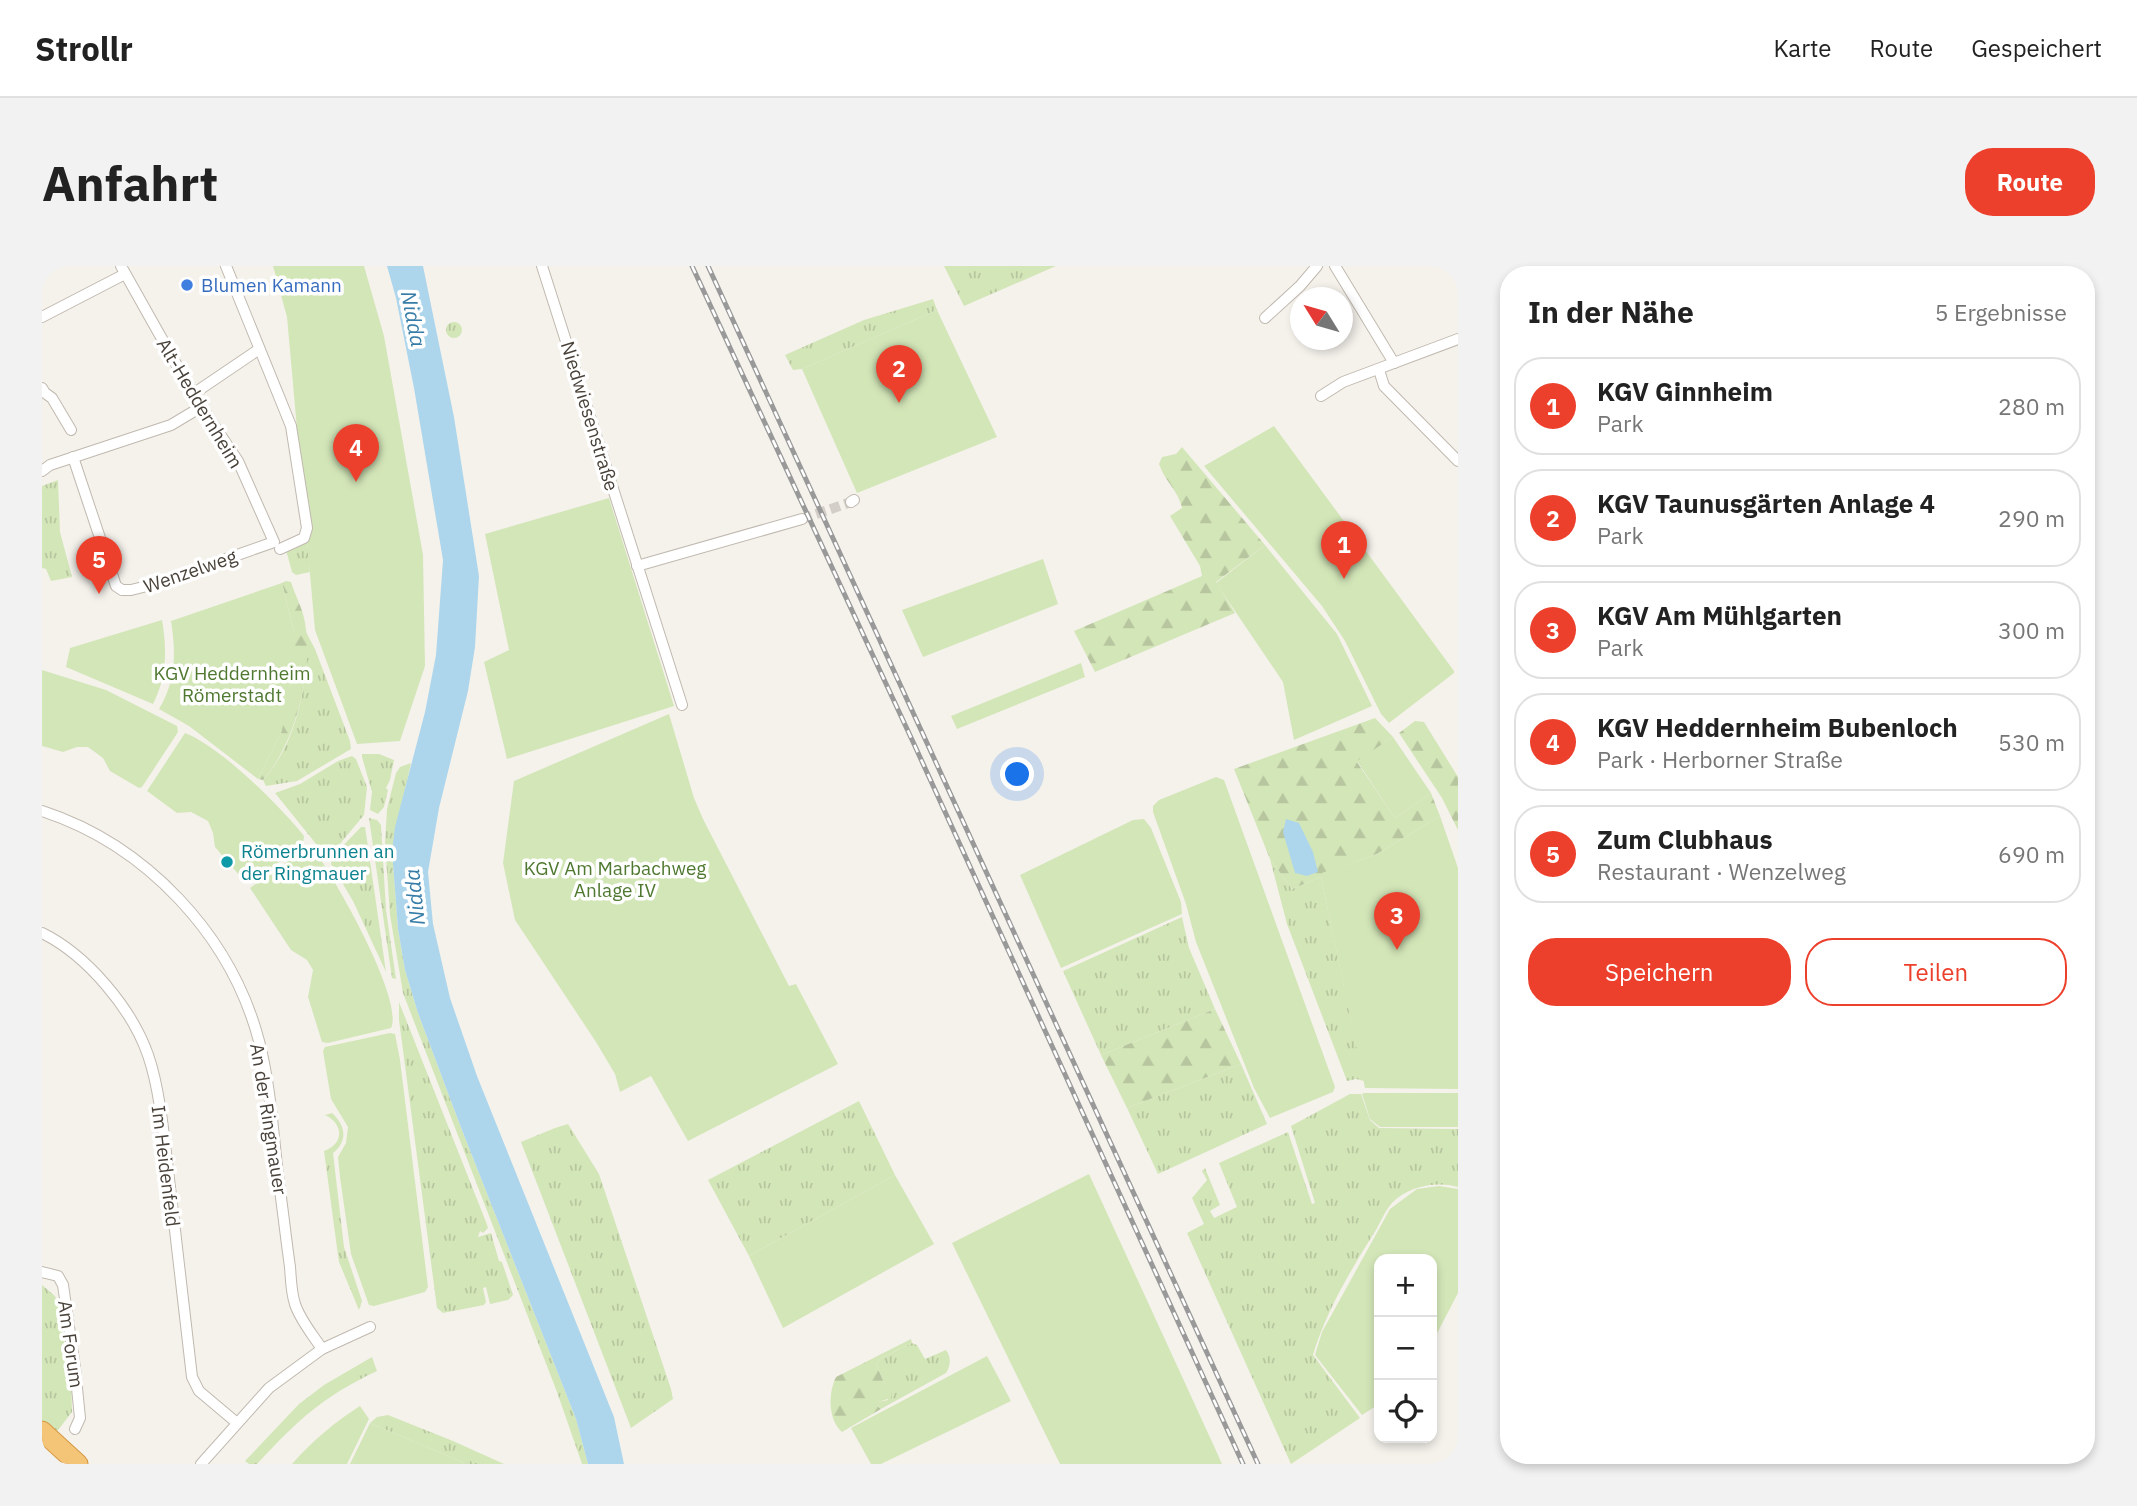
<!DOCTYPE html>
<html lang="de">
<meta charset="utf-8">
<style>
:root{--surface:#fff;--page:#f2f2f2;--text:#222;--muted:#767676;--line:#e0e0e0;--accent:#ec402c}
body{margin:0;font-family:"IBM Plex Sans",sans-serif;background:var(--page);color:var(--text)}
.controls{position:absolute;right:21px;bottom:21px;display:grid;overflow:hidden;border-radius:14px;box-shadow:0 4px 10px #0003}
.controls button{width:63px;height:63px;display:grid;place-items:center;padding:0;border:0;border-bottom:2px solid var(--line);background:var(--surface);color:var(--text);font:35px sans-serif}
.compass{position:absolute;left:1248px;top:21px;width:63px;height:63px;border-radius:50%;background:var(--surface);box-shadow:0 4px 10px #0003;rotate:307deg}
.you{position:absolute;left:976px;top:509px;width:24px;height:24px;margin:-18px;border:5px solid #fff;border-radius:50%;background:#1a73e8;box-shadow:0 0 0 10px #1a73e833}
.badge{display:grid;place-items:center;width:46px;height:46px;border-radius:50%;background:var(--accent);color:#fff;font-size:23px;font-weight:700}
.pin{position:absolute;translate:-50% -58px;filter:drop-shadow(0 2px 4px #0008)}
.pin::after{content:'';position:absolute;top:37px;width:24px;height:21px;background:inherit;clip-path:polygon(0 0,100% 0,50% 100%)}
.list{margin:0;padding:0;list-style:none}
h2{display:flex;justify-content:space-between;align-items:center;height:91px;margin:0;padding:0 28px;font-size:30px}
h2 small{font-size:23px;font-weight:400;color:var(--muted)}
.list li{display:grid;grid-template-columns:46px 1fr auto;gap:21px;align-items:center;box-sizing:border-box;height:98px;margin:0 14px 14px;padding:0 14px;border:2px solid var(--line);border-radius:28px}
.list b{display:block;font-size:26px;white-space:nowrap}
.list p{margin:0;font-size:23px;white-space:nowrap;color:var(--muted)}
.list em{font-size:23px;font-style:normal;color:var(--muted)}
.actions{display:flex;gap:14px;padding:21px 28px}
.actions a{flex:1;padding:16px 0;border:2px solid var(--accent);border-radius:28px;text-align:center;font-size:24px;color:var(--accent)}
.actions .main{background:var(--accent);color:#fff}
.icon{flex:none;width:38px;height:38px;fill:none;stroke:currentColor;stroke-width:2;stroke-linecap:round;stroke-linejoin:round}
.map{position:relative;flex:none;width:1416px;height:1198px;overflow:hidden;border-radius:28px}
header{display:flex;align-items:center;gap:42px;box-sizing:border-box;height:98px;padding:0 35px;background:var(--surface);border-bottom:2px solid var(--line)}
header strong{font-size:33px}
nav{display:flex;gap:38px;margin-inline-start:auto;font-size:24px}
.intro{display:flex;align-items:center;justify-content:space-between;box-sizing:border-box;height:168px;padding:0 42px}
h1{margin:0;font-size:49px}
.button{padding:18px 32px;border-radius:28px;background:var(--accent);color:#fff;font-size:24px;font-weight:700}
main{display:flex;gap:42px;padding:0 42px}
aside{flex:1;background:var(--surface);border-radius:28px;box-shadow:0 4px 10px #0003}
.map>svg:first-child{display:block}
</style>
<header>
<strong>Strollr</strong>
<nav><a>Karte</a><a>Route</a><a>Gespeichert</a></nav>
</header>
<div class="intro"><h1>Anfahrt</h1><a class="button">Route</a></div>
<main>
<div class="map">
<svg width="1416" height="1198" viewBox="0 0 1416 1198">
<defs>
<pattern id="grass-tufts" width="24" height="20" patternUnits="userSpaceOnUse" patternTransform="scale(1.75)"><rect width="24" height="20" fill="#d3e6b8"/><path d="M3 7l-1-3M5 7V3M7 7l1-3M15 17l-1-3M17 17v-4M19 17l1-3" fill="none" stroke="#b7c69f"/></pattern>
<pattern id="forest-firs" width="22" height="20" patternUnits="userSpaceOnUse" patternTransform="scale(1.75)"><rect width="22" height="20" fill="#d3e6b8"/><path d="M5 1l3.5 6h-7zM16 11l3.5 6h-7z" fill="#b7c69f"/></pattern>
</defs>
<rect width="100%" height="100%" fill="#f5f2ec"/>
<!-- grass -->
<g fill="url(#grass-tufts)">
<path d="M902 0H1014L922 40Z"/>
<path d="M891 33 895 44 760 103 751 104 743 89 822 54Z"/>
<circle cx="412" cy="64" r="8"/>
<path d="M16 214 18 266 30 311 9 315 4 303 0 302V220Z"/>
<path d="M265 272 268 306 254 309 250 306 244 284Z"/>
<path d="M264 366 273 383 308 475 309 483 255 515 224 520 221 514C248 484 259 444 264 404 265 392 262 379 264 366Z"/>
<path d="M323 488H337L352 494 348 514 344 522 346 524 342 541 336 548 328 544 330 526 320 491V488Z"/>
<path d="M310 490 314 493 325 521 322 549 292 585 283 589 233 527 258 518 296 495Z"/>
<path d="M369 497 350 585 356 663 363 704 376 747 418 859 534 1153 546 1198H540L515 1126 361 727 348 649 343 577 345 543 354 507 358 501Z"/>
<path d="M327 552 335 554 339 559 344 644 354 713 350 712Z"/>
<path d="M319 561H323L325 574 344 706 311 635 289 598 291 590Z"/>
<path d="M1228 593 1250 623 1279 611 1322 815 1314 813 1305 815 1245 658Z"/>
<path d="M1140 651 1147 682 1173 743 1059 789 1021 705Z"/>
<path d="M357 736 444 956 446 962 441 967 438 965 436 971 449 967 457 995 460 996 471 1029 466 1034 448 1038 444 1021 441 1022 444 1036 442 1039 401 1047 395 1042 357 754Z"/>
<path d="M1199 798 1225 858 1116 908 1085 842Z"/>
<path d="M1308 828H1319L1328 854 1337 862 1416 863V921C1394 915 1368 920 1351 936 1344 943 1339 955 1334 964 1310 1002 1284 1045 1271 1089L1318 1152 1249 1198 1145 967 1162 958 1150 932 1165 914 1160 905 1163 902 1178 939 1168 945 1172 952 1195 941 1177 897 1246 866 1270 938 1273 937 1249 860Z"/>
<path d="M817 835 853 909 707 990 666 914Z"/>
<path d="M290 847C304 860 306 875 291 887L302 981 320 1035 317 1044 297 996 295 982 282 885C302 878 302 858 283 849Z"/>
<path d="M526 858 557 908 629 1123 631 1133 589 1162 479 876 513 862Z"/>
<path d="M0 1019 13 1030 16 1040 29 1111 30 1146 13 1168 0 1156Z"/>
<path d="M870 1077 875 1079 883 1093 904 1084C909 1090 909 1100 904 1107L839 1143 834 1139 835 1136 846 1134 843 1119 834 1098 839 1092Z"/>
<path d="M330 1091 335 1105C280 1131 256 1154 215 1198H207L203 1195 257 1138 282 1119Z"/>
<path d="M346 1149 411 1175 462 1198H425L328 1157 335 1151Z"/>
</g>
<!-- forest -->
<g fill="url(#forest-firs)">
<path d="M1140 181 1223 279 1174 316 1193 347 1053 406 1032 365 1160 310 1158 300 1128 250 1140 242C1136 224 1123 216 1117 198L1120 191 1134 188Z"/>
<path d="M244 315 249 316C253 329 261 343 263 357 272 405 253 478 221 514L216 513 239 467 252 366 240 317Z"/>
<path d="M1333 452 1351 471 1315 496 1353 552 1389 527 1398 550 1335 588 1281 607 1279 611 1250 623 1228 593 1192 503Z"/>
<path d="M1373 455 1382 456 1416 511V564L1400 532 1357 467Z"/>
<path d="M1173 743 1199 798 1085 842 1059 789Z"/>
<path d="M869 1073 870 1077 839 1092 834 1098 843 1119 850 1125 849 1132 836 1136 835 1140 839 1143 800 1166C786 1154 786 1127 794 1111Z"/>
</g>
<!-- garden -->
<g fill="#d3e6b8">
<path d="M231 0H322L342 70 381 289 383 400 358 475 315 478 273 364 245 51Z"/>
<path d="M895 44 955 171 815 227 760 103Z"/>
<path d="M1232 160 1412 405V407L1347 457 1339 448 1303 375 1280 340 1162 200Z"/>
<path d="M567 232 632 440 465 493 442 396 467 384 443 268Z"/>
<path d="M1223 279 1295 368 1330 440 1252 474 1241 416 1174 317Z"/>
<path d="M1001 293 1016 338 881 391 860 344Z"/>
<path d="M240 317 252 366 250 427 239 467 216 513 147 460 117 443C134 415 134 386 129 355Z"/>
<path d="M120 354C125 384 125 410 111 438L24 401 28 382Z"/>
<path d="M1039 397 1043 411 915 463 909 450Z"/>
<path d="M0 404 64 424 135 460 136 466 100 521 97 522 68 505 61 492 46 481H35L21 486 0 480Z"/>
<path d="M627 448 652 532 661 553 747 720 754 718 796 798 646 875 609 810 578 826 573 808 554 776 473 654 461 597 472 515Z"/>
<path d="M143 467C179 481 237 539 262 570L261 578 209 617H204L173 581 171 567 166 555 149 546 135 547 105 525Z"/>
<path d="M1351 471 1389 527 1353 552 1315 495Z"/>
<path d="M1174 511 1182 514 1293 821 1291 826 1228 852 1212 822 1154 676 1144 638 1111 546V540L1117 534Z"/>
<path d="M1398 550 1416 602V823L1323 822 1279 611 1280 607 1335 588Z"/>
<path d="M1102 553 1109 562 1139 636 1140 648 1019 702 978 609 1091 554Z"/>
<path d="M269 579C289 606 363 733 349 762L286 777 280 776 266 731 271 704 265 694 249 684 208 622Z"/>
<path d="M348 767 353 768 358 794 386 1021 383 1026 332 1040 327 1039 309 988 298 911 296 891 304 877 306 861 289 833 281 785 283 781Z"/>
<path d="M1322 827H1416V861H1338L1328 853 1320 828Z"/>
<path d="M1047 908 1171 1178 1180 1198H1018L910 977Z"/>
<path d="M853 909 892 978 741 1062 707 990Z"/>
<path d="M1397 920 1416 923V1027L1390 1077V993H1337V1138L1320 1149 1273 1089 1280 1066 1348 943 1375 923Z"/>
<path d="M945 1090 969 1135 839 1198H829L809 1162Z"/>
<path d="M318 1140 327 1153 305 1198H250C270 1175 293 1156 318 1140Z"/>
<path d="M328 1157 425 1198H308Z"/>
</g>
<!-- water -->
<g fill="#add6ec">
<path d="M345 0H381L412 151 437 310 433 381 426 425 397 542 386 606 391 658 408 732 435 810 572 1151 582 1198H546L534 1153 418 859 376 747 363 704 356 663 350 585 353 561 383 446 394 389 401 294 372 122 354 32Z"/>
<path d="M1244 553 1257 557 1271 586 1276 606 1265 610 1253 607 1241 566Z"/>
</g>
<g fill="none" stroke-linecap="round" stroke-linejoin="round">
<!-- street-tunnel -->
<path stroke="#d3cfc8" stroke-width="10" stroke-dasharray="10 5" stroke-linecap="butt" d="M760 253 809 236"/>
<!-- street casing -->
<g stroke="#c0b9af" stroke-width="12">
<g id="street">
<path d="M184 0 249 160 265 262 262 272 238 283"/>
<path d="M500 0 640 439"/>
<path d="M1293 0 1352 97"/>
<path d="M0 51 83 8"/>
<path d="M1223 52 1258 20 1275 0"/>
<path d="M1337 104 1342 120 1416 195"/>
<path d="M0 122 3 127 10 132 29 164"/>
<path d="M151 128 216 84"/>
<path d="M1279 130 1301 116 1416 73"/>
<path d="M31 191 74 320 80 324H89L113 318 232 276 196 195 151 128 79 0"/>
<path d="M0 205 8 199 129 159 159 141"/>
<path d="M809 236 812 234"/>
<path d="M595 300 760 253"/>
<path d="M0 545C104 579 189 669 217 775 229 821 231 869 237 917 241 945 244 973 248 1001 249 1013 249 1026 253 1038 258 1054 271 1069 280 1083"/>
<path d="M0 667C45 689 90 743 106 789 119 826 123 882 128 921 135 984 143 1048 150 1111L157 1125 195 1157"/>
<path d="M0 1006 16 1010 21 1019 33 1102 38 1152 33 1163"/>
<path d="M159 1198 227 1122 280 1083 328 1061"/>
</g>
</g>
<!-- highway casing -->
<g stroke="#d49947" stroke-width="21">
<path id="highway" d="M0 1165 36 1198"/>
</g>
<!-- street -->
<use href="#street" stroke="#fff" stroke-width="10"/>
<!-- highway -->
<use href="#highway" stroke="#f4c577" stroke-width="19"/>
<!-- rail casing -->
<g stroke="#999" stroke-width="5">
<g id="rail">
<path d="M650 0 872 478 1201 1198"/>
<path d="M666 0 1216 1198"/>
<path d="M0 1187 12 1198"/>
</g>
</g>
<!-- rail -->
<use href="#rail" stroke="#fff" stroke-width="2.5" stroke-dasharray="8" stroke-linecap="butt"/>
</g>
<!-- markers -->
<circle fill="#3f7fe0" stroke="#fff" stroke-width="2.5" cx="145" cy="19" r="7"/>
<circle fill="#0f9aa8" stroke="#fff" stroke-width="2.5" cx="185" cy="596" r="7"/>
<g text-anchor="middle" stroke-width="7" stroke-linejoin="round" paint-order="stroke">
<!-- shop labels -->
<g font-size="19" fill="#366cbe" stroke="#fff" text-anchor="start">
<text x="159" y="26">Blumen Kamann</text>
</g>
<!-- street labels -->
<g font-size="19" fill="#49423a" stroke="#fff">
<text transform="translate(158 137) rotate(59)" y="7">Alt-Heddernheim</text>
<text transform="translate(548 150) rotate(73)" y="7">Niedwiesenstraße</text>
<text transform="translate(148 305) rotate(-19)" y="7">Wenzelweg</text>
<text transform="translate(227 853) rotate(81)" y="7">An der Ringmauer</text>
<text transform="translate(124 900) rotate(83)" y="7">Im Heidenfeld</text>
<text transform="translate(29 1078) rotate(82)" y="7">Am Forum</text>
</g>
<!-- park labels -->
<g font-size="19" fill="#4f7830" stroke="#fff">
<text x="190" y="414">KGV Heddernheim<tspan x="190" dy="22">Römerstadt</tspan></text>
<text x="573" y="609">KGV Am Marbachweg<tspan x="573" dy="22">Anlage IV</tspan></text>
</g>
<!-- culture labels -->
<g font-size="19" fill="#0d838f" stroke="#fff" text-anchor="start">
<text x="199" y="592">Römerbrunnen an<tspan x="199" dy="22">der Ringmauer</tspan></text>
</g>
<!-- water labels -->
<g font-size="21" font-style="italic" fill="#377da7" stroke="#fff">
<text transform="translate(371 53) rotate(79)" y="7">Nidda</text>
<text transform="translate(373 631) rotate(-96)" y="7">Nidda</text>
</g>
</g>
</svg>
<div class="controls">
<button>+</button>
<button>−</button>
<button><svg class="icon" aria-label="locate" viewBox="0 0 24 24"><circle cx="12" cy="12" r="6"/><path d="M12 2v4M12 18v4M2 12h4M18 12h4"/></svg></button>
</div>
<svg class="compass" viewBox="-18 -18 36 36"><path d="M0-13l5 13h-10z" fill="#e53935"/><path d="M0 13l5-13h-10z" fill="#767676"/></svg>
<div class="you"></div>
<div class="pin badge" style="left:1302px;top:313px">1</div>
<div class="pin badge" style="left:857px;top:137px">2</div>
<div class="pin badge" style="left:1355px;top:684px">3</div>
<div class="pin badge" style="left:314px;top:216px">4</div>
<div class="pin badge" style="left:57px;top:328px">5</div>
</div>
<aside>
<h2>In der Nähe<small>5 Ergebnisse</small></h2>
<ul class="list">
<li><span class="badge">1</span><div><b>KGV Ginnheim</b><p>Park</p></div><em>280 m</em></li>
<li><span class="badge">2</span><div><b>KGV Taunusgärten Anlage 4</b><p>Park</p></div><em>290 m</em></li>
<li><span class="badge">3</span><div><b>KGV Am Mühlgarten</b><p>Park</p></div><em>300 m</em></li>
<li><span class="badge">4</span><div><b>KGV Heddernheim Bubenloch</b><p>Park · Herborner Straße</p></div><em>530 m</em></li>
<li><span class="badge">5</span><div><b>Zum Clubhaus</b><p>Restaurant · Wenzelweg</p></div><em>690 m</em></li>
</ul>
<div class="actions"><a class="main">Speichern</a><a>Teilen</a></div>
</aside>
</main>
